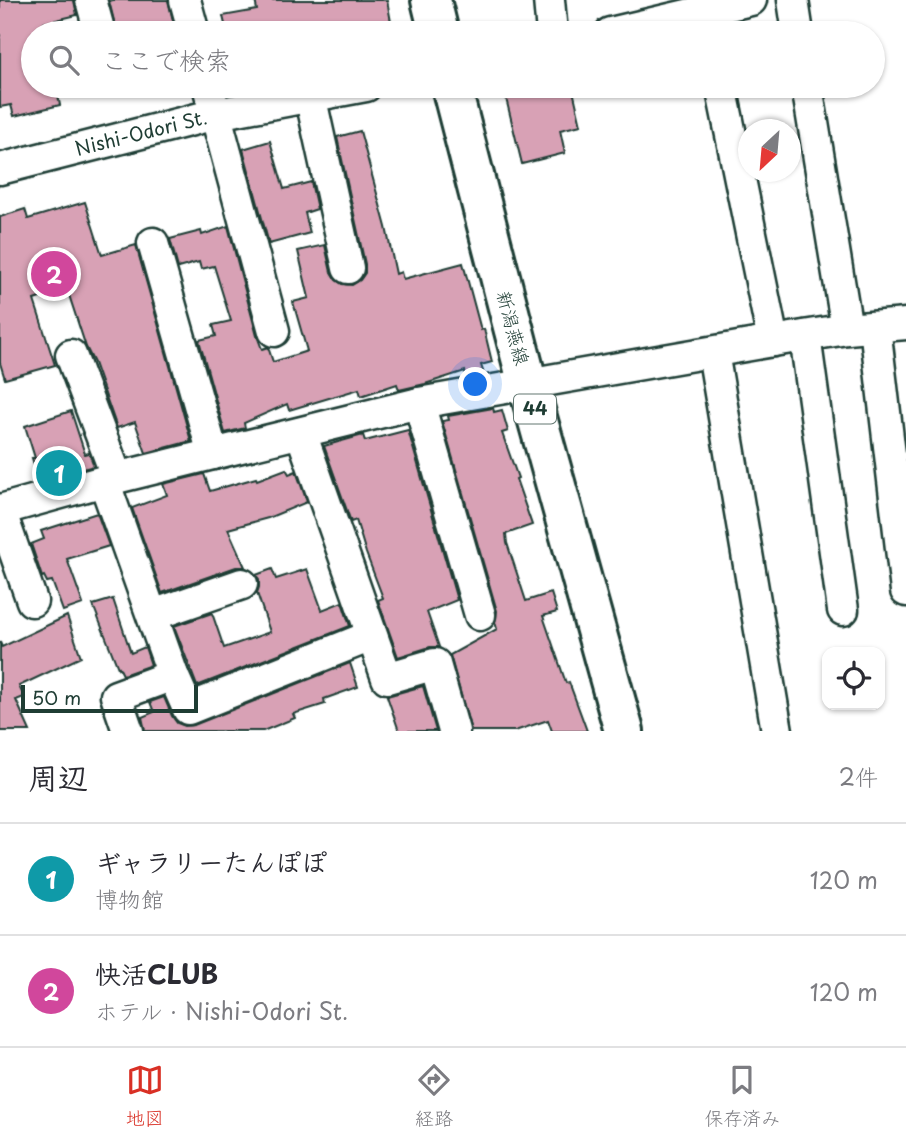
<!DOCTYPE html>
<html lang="ja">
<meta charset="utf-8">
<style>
:root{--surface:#fff;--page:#f7f7f7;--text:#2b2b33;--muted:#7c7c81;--line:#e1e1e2;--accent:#d93025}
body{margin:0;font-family:"Playpen Sans","Klee One",sans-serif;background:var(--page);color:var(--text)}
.controls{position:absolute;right:21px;bottom:21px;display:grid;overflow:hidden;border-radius:14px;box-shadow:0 2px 5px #0004}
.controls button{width:63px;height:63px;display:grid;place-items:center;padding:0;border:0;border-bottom:2px solid var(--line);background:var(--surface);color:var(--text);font:35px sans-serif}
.compass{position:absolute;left:738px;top:119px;width:63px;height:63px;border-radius:50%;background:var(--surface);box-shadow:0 2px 5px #0004;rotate:206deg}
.scale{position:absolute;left:21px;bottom:18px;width:177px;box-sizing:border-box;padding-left:7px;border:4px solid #1f3d34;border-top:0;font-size:19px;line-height:24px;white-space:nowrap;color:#1f3d34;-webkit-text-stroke:5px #fff;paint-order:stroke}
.you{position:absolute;left:476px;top:385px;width:24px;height:24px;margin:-18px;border:5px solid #fff;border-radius:50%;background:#1a73e8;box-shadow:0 0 0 10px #1a73e833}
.badge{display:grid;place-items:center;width:46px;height:46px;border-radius:50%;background:var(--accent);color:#fff;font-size:23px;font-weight:700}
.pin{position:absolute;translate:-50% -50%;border:4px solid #fff;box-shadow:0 2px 7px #0006}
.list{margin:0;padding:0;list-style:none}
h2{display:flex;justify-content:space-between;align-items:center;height:91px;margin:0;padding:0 28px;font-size:30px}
h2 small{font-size:23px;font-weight:400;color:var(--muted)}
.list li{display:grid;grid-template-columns:46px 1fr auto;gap:21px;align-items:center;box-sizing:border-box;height:112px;padding:0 28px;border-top:2px solid var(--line)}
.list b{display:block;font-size:26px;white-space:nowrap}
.list p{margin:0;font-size:23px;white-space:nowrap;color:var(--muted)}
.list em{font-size:23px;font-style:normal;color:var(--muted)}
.icon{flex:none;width:38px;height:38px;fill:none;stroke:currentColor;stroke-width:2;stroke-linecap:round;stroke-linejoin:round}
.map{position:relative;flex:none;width:906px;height:731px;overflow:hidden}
.search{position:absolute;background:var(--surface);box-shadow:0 2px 5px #0004;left:21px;right:21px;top:21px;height:77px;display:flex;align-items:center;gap:18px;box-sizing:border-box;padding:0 24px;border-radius:38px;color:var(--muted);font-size:26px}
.sheet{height:315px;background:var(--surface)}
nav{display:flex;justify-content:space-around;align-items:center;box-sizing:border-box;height:98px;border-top:2px solid var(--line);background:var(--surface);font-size:19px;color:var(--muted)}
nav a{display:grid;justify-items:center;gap:4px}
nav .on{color:var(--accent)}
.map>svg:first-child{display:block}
</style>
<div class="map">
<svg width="906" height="731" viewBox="0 0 906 731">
<rect width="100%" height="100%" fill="#fff"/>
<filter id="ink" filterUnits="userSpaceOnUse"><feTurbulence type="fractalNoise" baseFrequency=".0143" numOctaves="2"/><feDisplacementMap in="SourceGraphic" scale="14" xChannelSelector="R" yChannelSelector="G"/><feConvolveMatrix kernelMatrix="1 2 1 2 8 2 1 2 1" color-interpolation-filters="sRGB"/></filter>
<g filter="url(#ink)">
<!-- building -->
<g fill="#d8a1b5" stroke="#1f3d34" stroke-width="2">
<path d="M0 0H74L77 15 44 23 47 33H33V86H56L60 105 14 116 11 105 0 107Z"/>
<path d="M113 0H168L176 33H117L109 1Z"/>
<path d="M255 0H387L393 33H227L223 16 257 10Z"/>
<path d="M503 86H572L581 125 560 130 565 153 522 164Z"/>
<path d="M360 131 386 227 396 274 401 272 403 279 463 263 481 330 484 329 492 362 481 365 484 374 466 377 465 371 425 384 399 390 397 384 361 396 359 389 289 410 287 404 244 423 245 428 225 433 199 340 216 336 213 325 231 321 214 266 201 269 199 262 178 268 170 239 201 231 202 235 228 226 257 336 262 349 268 347 273 362 307 351 293 302 309 298 298 251 325 245 331 272 336 280 342 284 352 285 360 280 365 273V264L337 137Z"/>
<path d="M270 141 284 189 311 182 317 209 305 213 310 233 269 244 243 149Z"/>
<path d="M85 202 102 255 136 245 191 441 146 453 135 422 117 428 94 363 86 347 67 289 34 300 55 365 5 379 0 363V217L25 209 28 219Z"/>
<path d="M493 408 494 412 502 410 508 431 502 433 518 478 516 479 532 525 506 534 507 543 526 601 551 593 557 612 543 616 566 683 569 682 587 731H552L548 720 515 731H471L450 655 497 629 495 622 497 611 442 421 449 420 448 416Z"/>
<path d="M71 411 85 454 89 453 94 466 39 481 32 458H35L25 426Z"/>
<path d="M408 430 457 600 427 612 439 647H430L398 657 378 600 383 598 366 553 356 520 351 522 324 446 363 435 365 441Z"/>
<path d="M286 469 289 474 296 471 307 502 268 518 228 529 245 567H236L162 593 132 508 167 495 163 484 204 474 210 491 256 478 257 480Z"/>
<path d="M97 513 109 546 67 559 83 604 63 611 52 581 47 582 44 576 42 577 31 544 44 539 41 531Z"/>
<path d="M272 569 276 579 307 569 322 610 342 602 350 626 197 686 174 626 212 613 224 648 270 632 257 593 259 587V579L256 575Z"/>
<path d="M113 599 131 653 145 647 151 665 123 675 119 667 118 668 93 605Z"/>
<path d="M67 616 81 657 19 686 24 697 16 700 30 731H0V642L2 647Z"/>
<path d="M350 663 358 687 324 699 325 704 293 714 295 718 263 731H145L142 717 154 712 150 702 164 697 172 716 177 723 185 726 194 725Z"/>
<path d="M423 686 436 731H399L387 696Z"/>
</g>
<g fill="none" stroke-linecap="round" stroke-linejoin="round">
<!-- minor casing -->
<g stroke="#1f3d34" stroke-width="35">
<g id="minor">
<path d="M91 0 100 33"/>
<path d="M185 0 194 33"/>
<path d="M549 0 552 33"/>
<path d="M793 0 798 33"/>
<path d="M610 33 751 0"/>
<path d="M208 86 274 331"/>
<path d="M721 86 773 341"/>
<path d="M807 86 847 329"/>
<path d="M310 95 348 268"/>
<path d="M0 169 216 114 366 86"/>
<path d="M153 243 213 454"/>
<path d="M875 327 906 591"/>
<path d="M805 336 843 610"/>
<path d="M713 352 777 731"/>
<path d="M71 355 117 478"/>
<path d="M419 403 480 615"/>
<path d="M301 433 387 678 435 664 454 731"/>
<path d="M104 481 173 675 188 709 371 636"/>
<path d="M0 510 104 481 419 403 773 341 847 329 906 324"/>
<path d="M0 510 32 601"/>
<path d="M153 615 242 584"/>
<path d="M128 731 116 696 173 675"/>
</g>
</g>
<!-- major casing -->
<g stroke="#1f3d34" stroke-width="44">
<g id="major">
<path d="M431 0 439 33"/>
<path d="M451 86 528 385 624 731"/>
</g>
</g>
<!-- minor -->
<use href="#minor" stroke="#fff" stroke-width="30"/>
<!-- major -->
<use href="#major" stroke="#fff" stroke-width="38"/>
</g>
</g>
<g text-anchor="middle" stroke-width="5" stroke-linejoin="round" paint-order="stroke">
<!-- shield labels -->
<rect fill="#fff" stroke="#627771" stroke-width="2" x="514" y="394.5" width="42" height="29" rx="5"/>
<g font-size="18" font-weight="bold" fill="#1f3d34">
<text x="535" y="415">44</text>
</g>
<!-- street labels -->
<g font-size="19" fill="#1f3d34" stroke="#fff">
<text transform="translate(141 133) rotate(-14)" y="7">Nishi-Odori St.</text>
<text transform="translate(513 328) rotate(75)" y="7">新潟燕線</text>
</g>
</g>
</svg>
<div class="controls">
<button><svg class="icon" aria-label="locate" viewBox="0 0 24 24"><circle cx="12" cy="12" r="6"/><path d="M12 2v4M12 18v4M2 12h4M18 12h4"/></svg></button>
</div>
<svg class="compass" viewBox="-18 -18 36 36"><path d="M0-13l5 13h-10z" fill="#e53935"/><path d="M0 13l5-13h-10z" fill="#7c7c81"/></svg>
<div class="scale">50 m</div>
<div class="you"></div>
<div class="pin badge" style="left:59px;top:473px;background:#0f9aa8">1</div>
<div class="pin badge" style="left:54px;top:274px;background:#d1479c">2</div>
<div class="search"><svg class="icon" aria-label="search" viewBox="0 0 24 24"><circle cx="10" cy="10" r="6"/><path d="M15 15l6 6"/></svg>ここで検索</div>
</div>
<section class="sheet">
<h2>周辺<small>2件</small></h2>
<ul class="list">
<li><span class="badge" style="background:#0f9aa8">1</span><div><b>ギャラリーたんぽぽ</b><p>博物館</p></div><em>120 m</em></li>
<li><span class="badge" style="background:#d1479c">2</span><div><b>快活CLUB</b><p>ホテル · Nishi-Odori St.</p></div><em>120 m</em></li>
</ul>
</section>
<nav>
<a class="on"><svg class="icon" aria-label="map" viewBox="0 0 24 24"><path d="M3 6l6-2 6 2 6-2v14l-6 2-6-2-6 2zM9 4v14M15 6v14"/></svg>地図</a>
<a><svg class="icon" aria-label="directions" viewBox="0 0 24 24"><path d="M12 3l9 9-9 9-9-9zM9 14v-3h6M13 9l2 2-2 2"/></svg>経路</a>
<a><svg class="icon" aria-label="saved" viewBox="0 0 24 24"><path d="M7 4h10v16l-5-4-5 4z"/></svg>保存済み</a>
</nav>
